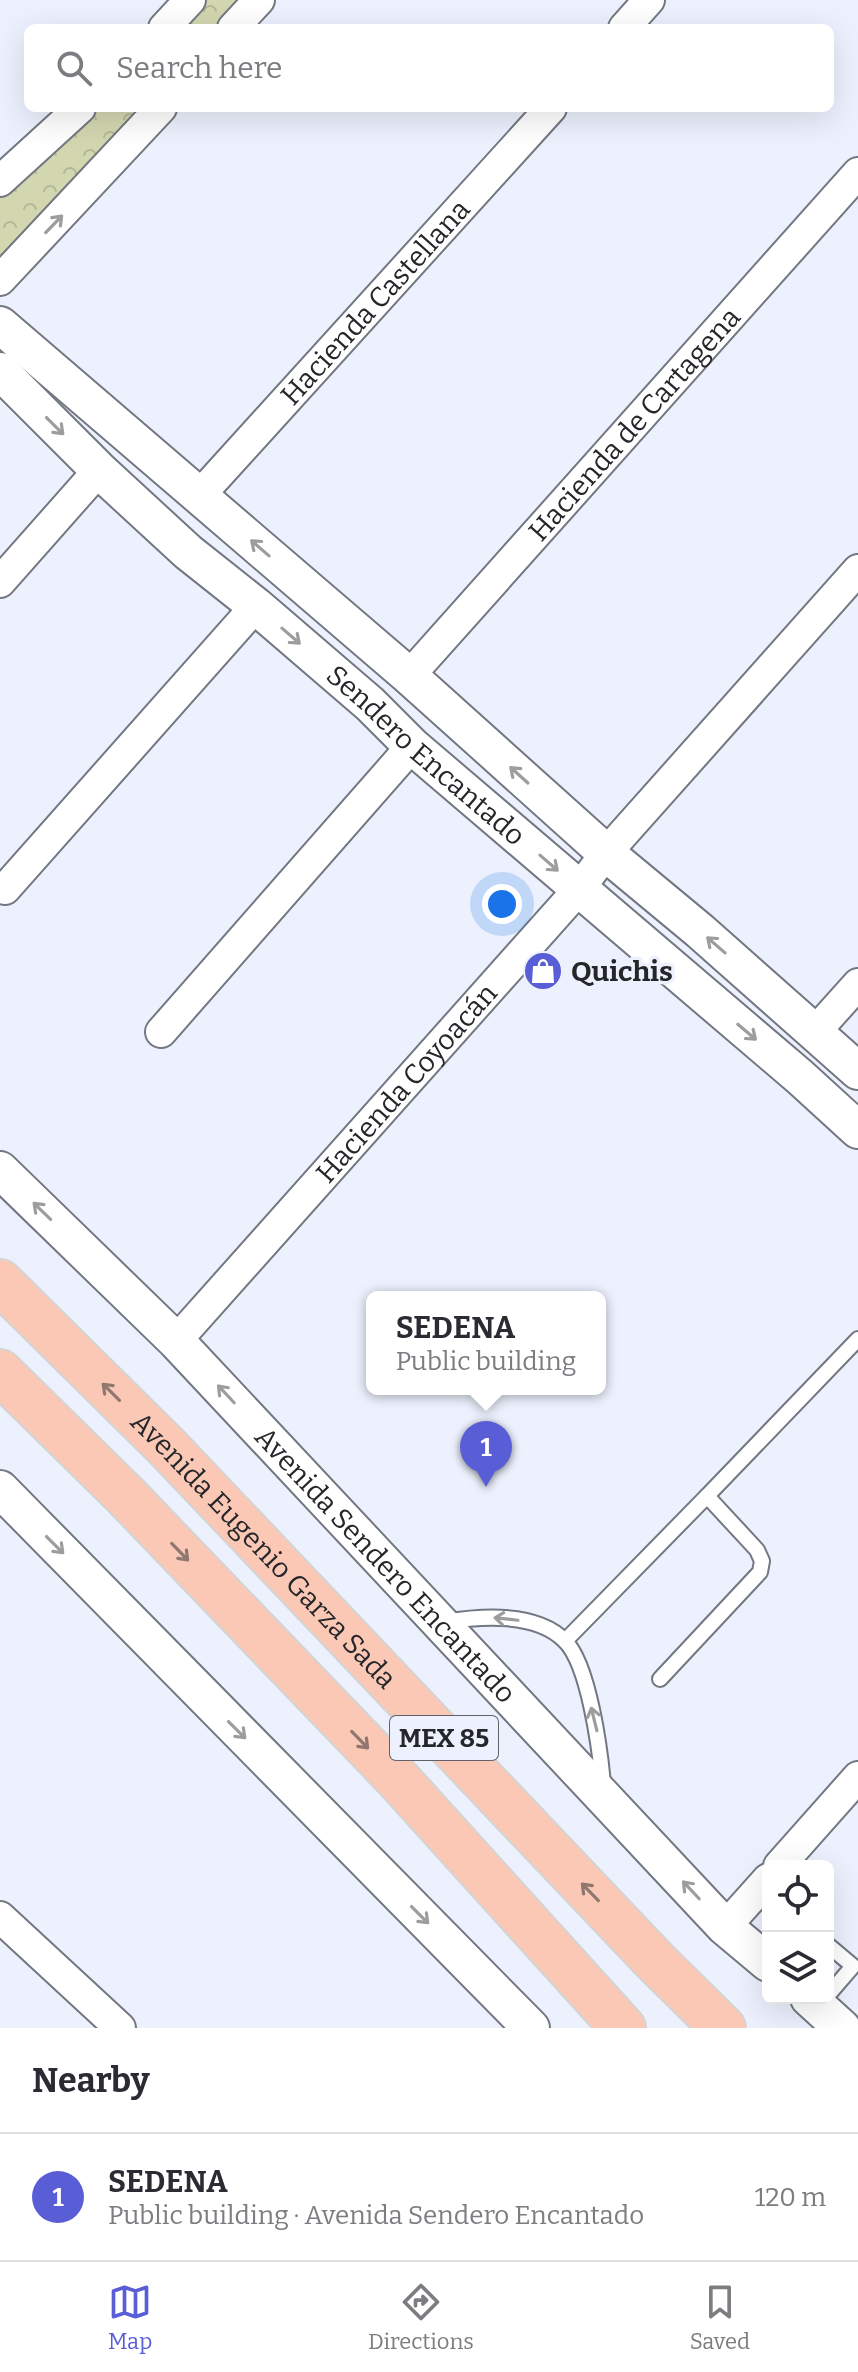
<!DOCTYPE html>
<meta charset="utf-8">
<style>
:root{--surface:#fff;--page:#f2f2f3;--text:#2b2b33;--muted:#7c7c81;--line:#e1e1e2;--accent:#595ed6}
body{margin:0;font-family:Bitter,serif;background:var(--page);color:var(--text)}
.controls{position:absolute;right:24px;bottom:24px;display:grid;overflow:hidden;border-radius:12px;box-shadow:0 8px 32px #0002}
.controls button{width:72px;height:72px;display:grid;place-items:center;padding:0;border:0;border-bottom:2px solid var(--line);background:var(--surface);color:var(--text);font:40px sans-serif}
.you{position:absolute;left:502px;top:904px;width:28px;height:28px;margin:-20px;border:6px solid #fff;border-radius:50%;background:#1a73e8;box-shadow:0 0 0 12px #1a73e833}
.badge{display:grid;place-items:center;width:52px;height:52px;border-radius:50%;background:var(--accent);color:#fff;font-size:26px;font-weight:700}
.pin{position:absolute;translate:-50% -66px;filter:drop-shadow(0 2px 4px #0008)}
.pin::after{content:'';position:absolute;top:42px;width:28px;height:24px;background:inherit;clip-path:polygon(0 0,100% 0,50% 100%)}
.popup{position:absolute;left:366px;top:1291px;width:240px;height:104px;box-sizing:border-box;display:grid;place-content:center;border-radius:12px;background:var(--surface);filter:drop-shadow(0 2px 6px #0005);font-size:26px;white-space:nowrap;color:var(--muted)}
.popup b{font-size:30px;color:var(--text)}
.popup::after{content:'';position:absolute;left:50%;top:100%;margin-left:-16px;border:16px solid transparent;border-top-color:var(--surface)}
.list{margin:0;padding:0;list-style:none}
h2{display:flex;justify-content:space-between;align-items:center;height:104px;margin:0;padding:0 32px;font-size:34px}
h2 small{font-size:26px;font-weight:400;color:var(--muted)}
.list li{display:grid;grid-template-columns:52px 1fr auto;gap:24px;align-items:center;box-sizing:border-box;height:128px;padding:0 32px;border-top:2px solid var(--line)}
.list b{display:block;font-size:30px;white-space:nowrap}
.list p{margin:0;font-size:26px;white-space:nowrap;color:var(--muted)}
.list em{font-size:26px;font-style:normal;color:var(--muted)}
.icon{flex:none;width:44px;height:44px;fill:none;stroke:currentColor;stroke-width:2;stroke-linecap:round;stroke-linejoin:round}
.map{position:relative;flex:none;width:858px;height:2028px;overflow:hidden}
.search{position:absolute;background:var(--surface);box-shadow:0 8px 32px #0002;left:24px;right:24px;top:24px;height:88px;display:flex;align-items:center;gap:20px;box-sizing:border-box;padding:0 28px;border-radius:12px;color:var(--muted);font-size:30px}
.sheet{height:232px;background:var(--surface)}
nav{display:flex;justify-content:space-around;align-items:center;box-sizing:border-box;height:112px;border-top:2px solid var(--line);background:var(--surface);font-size:22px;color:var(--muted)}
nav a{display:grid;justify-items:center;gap:4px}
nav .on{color:var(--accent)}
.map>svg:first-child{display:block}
</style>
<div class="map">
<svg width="858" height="2028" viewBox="0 0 858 2028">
<defs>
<pattern id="park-crowns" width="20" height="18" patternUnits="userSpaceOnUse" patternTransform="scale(2)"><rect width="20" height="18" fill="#d3d7b0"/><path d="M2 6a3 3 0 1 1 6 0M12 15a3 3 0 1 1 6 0" fill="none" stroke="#b5b898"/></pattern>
</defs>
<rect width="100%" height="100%" fill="#ecf1fd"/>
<!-- park -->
<g fill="url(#park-crowns)">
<path d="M201 0H245L219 28H175Z"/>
<path d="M93 108H144L0 261V194Z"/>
</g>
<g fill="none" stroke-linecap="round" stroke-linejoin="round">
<!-- service casing -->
<g stroke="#727781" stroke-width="18">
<g id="service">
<path d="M707 1496 858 1339"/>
<path d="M445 1622C481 1616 537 1612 565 1641 589 1665 600 1750 603 1784"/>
<path d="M565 1641 707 1496 757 1550 762 1561 760 1572 660 1679"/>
<path d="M828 1945 853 1966 828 1995"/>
</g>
</g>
<!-- minor casing -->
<g stroke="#727781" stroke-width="34">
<g id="minor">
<path d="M164 28 190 0"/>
<path d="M233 28 259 0"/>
<path d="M624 28 649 0"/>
<path d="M0 181 80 108"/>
<path d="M0 280 161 108"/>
<path id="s1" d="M199 496 551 108"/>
<path d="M0 582 99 470"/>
<path id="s2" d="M409 676 858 173"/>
<path d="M5 889 256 606"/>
<path d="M161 1032 412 746"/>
<path d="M815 1032 858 984"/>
<path id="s3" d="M176 1341 579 889 606 853 858 570"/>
<path d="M779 1866 858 1777"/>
<path d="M0 1917 120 2028"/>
<path d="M725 1927 768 1879"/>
</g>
</g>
<!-- tertiary casing -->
<g stroke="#727781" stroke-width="40">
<g id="tertiary">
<path d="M0 325 409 676 606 853 700 931 858 1071"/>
<path id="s4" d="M0 371 99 470 188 552 256 606 370 704 412 746 800 1077 858 1130"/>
<path id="s5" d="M0 1170 176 1341 725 1927 768 1963"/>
<path d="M0 1489 531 2028"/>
<path d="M809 1998 842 2028"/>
</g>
</g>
<!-- trunk casing -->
<g stroke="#d3d4d4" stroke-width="48">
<g id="trunk">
<path id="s6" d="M0 1282 167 1447 655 1961 723 2028"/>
<path d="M0 1372 126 1496 394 1775 623 2028"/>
</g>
</g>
<!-- service -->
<use href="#service" stroke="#fff" stroke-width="14"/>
<!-- minor -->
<use href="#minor" stroke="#fff" stroke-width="30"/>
<!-- tertiary -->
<use href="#tertiary" stroke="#fff" stroke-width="36"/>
<!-- trunk -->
<use href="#trunk" stroke="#fbc8b6" stroke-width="44"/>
</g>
<!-- one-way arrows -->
<defs><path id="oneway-shaft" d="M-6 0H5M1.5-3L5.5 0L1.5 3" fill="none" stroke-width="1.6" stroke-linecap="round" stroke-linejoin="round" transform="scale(2)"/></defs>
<g stroke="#9c9d9f">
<use href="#oneway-shaft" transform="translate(54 224) rotate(-46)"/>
<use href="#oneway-shaft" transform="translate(55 426) rotate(45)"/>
<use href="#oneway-shaft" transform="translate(260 548) rotate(-139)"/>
<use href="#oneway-shaft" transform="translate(291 636) rotate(41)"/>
<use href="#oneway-shaft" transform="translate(519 775) rotate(-138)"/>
<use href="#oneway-shaft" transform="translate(549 863) rotate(41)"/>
<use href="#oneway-shaft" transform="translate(716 945) rotate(-139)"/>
<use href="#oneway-shaft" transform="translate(747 1032) rotate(40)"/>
<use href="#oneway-shaft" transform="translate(42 1211) rotate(-136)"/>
<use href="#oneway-shaft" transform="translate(226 1394) rotate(-133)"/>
<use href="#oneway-shaft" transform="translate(55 1545) rotate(45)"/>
<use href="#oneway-shaft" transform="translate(506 1619) rotate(-174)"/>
<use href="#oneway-shaft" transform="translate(594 1719) rotate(-104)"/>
<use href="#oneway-shaft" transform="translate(237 1730) rotate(45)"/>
<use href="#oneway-shaft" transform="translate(691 1890) rotate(-133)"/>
<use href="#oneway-shaft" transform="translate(420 1915) rotate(45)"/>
</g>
<g stroke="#907770">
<use href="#oneway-shaft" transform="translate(111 1392) rotate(-135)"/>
<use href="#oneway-shaft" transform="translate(180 1552) rotate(46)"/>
<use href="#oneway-shaft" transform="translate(360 1740) rotate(46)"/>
<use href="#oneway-shaft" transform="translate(590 1892) rotate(-134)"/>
</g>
<!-- icons -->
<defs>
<g id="shop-disc" transform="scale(2)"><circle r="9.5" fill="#595ed6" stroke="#ecf1fd"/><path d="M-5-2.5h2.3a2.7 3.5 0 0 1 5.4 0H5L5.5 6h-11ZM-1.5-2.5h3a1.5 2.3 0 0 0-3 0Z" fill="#fff"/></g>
</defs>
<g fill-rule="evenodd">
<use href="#shop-disc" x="543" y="971"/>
</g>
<g text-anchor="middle" stroke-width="7" stroke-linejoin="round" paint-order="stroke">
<!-- shield labels -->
<rect fill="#ecf1fd" stroke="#606369" stroke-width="2" x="390" y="1716" width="108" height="44" rx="6"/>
<g font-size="26" font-weight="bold" fill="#24262a">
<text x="444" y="1747">MEX 85</text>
</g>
<!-- street labels -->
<g font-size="28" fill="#24262a" stroke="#ecf1fd">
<text dy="10" stroke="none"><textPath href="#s1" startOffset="262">Hacienda Castellana</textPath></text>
<text dy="10" stroke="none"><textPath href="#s2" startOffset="338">Hacienda de Cartagena</textPath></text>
<text dy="10" stroke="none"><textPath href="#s4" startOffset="574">Sendero Encantado</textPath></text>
<text dy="10" stroke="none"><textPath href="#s3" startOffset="346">Hacienda Coyoacán</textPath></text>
<text dy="10" stroke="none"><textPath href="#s6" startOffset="376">Avenida Eugenio Garza Sada</textPath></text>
<text dy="10" stroke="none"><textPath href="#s5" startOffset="552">Avenida Sendero Encantado</textPath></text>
</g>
<!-- poi labels -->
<g font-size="28" font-weight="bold" fill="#24262a" stroke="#ecf1fd" text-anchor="start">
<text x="571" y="981">Quichis</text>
</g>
</g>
</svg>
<div class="controls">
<button><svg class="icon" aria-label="locate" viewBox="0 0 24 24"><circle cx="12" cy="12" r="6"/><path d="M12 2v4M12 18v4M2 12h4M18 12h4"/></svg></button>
<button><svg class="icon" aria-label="layers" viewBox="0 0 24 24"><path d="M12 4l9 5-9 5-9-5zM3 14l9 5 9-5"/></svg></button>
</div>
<div class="you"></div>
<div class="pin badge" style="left:486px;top:1487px">1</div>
<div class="popup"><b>SEDENA</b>Public building</div>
<div class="search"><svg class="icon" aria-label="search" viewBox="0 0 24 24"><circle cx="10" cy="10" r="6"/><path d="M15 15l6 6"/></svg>Search here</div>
</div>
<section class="sheet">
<h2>Nearby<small></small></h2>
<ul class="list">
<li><span class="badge">1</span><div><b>SEDENA</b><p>Public building · Avenida Sendero Encantado</p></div><em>120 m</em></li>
</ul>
</section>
<nav>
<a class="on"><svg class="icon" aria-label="map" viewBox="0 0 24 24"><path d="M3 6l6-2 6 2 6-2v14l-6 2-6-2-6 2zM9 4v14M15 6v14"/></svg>Map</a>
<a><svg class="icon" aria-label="directions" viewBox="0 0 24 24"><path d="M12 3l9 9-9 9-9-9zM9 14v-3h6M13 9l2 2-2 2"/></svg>Directions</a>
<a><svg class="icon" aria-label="saved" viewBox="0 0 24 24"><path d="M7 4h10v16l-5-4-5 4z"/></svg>Saved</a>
</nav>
